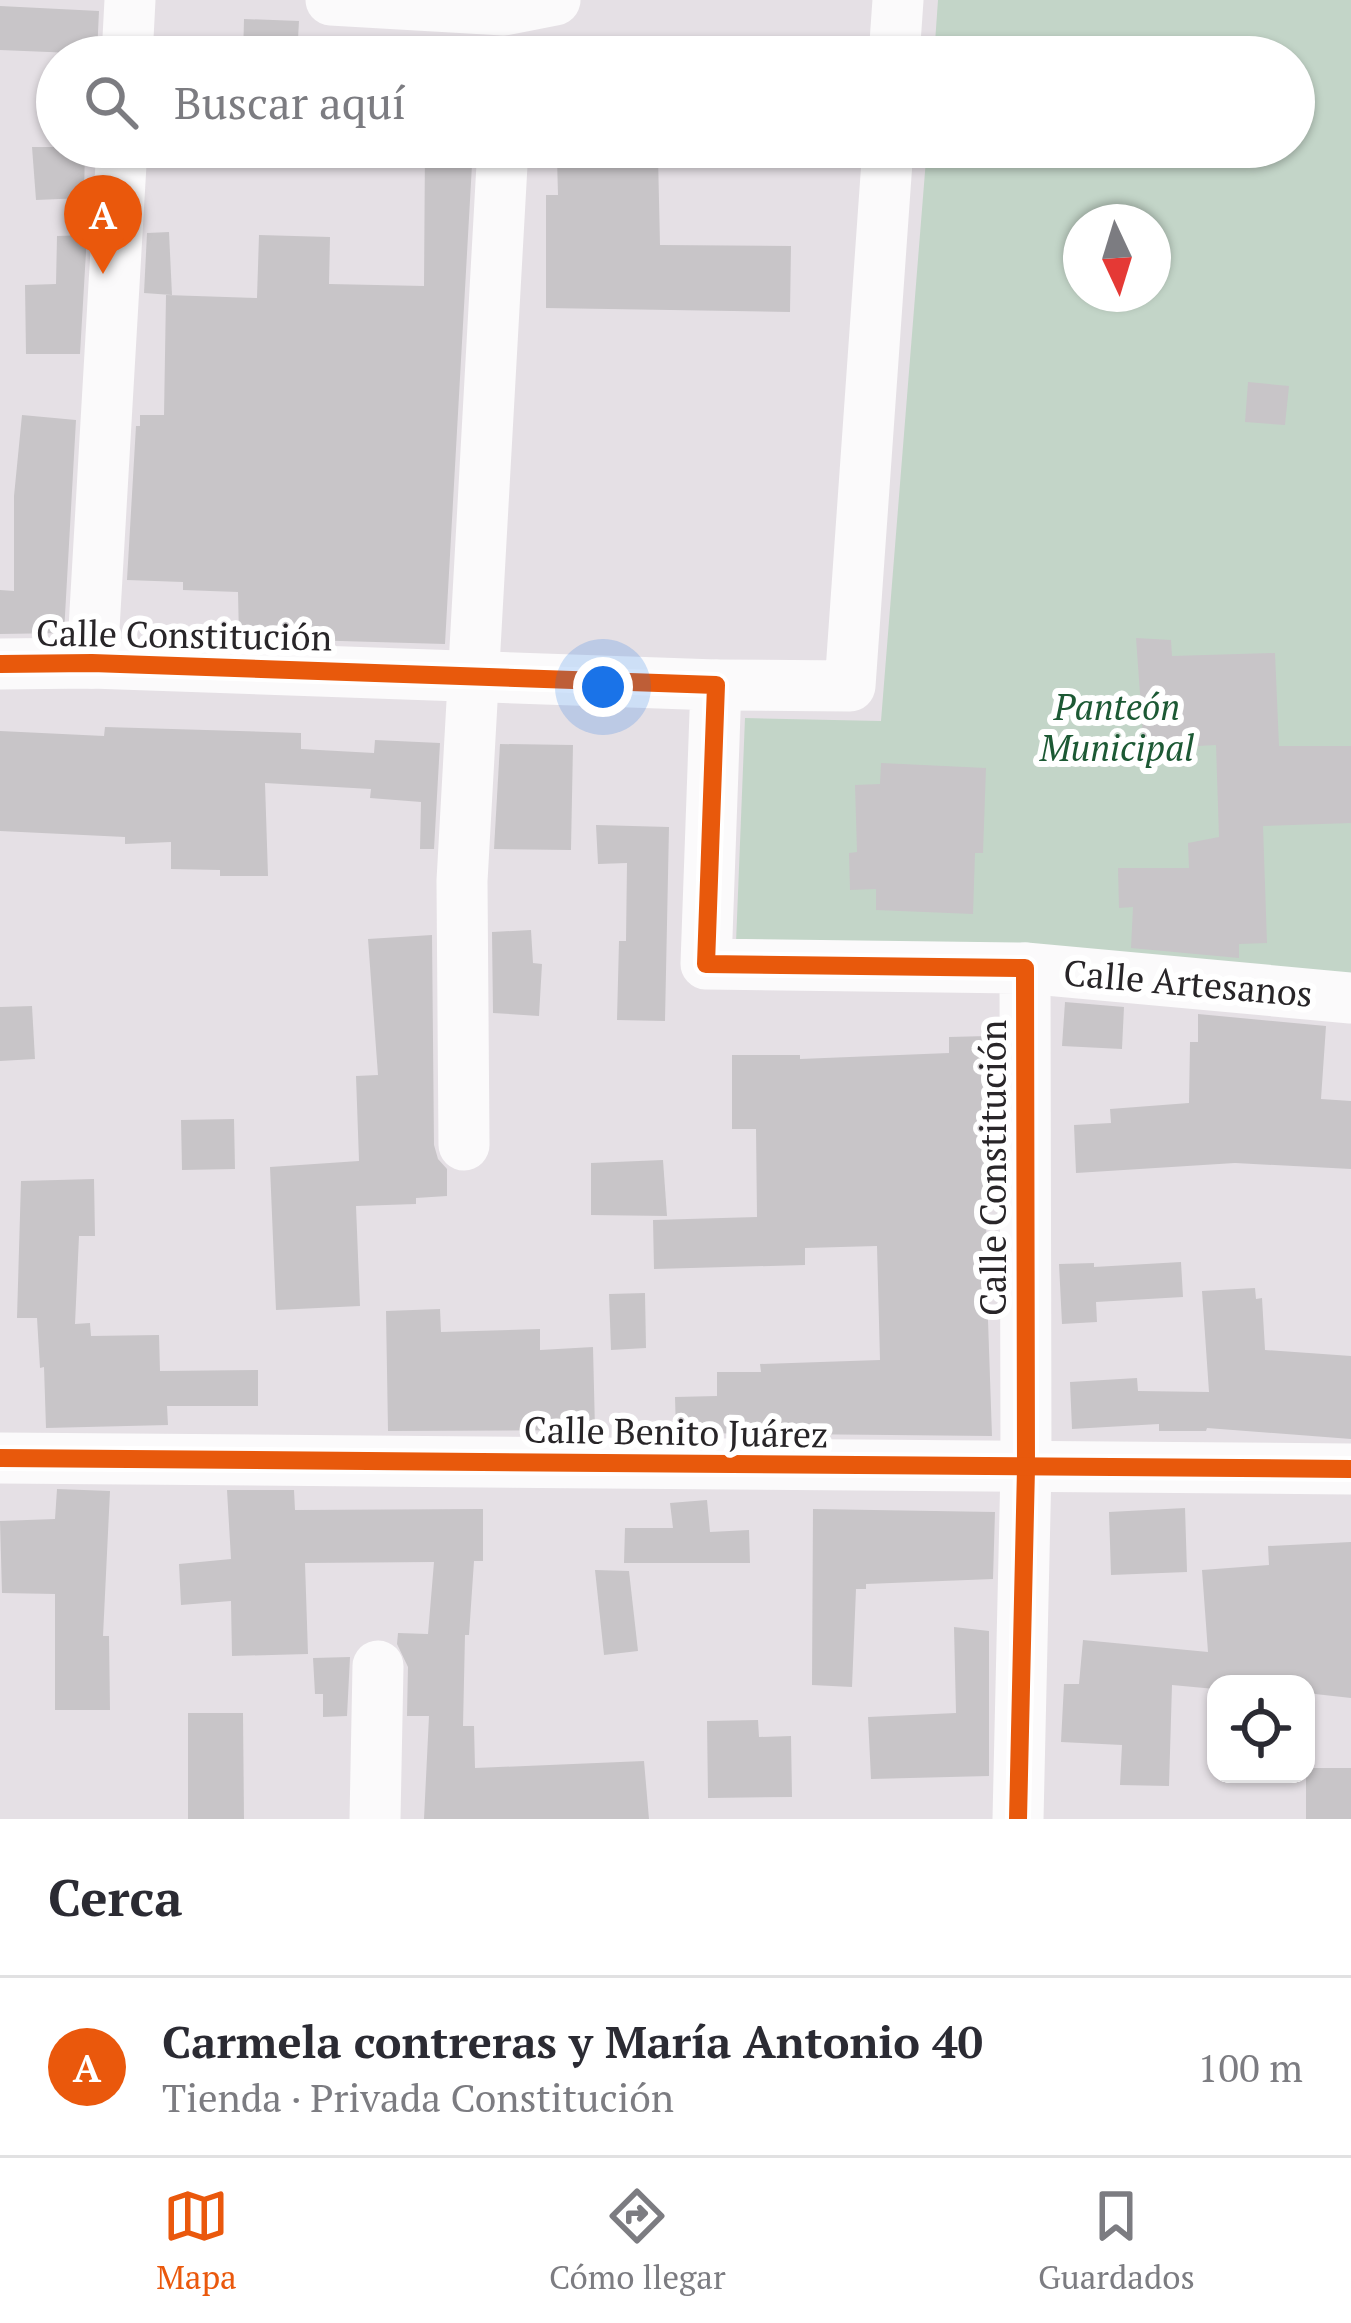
<!DOCTYPE html>
<html lang="es">
<meta charset="utf-8">
<style>
:root{--surface:#fff;--page:#f2f2f3;--text:#2b2b33;--muted:#7c7c81;--line:#e1e1e2;--accent:#ea580c}
body{margin:0;font-family:"PT Serif",serif;background:var(--page);color:var(--text)}
.controls{position:absolute;right:36px;bottom:36px;display:grid;overflow:hidden;border-radius:24px;box-shadow:0 3px 9px #0004}
.controls button{width:108px;height:108px;display:grid;place-items:center;padding:0;border:0;border-bottom:3px solid var(--line);background:var(--surface);color:var(--text);font:60px sans-serif}
.compass{position:absolute;left:1063px;top:204px;width:108px;height:108px;border-radius:50%;background:var(--surface);box-shadow:0 3px 9px #0004;rotate:176deg}
.you{position:absolute;left:603px;top:687px;width:42px;height:42px;margin:-30px;border:9px solid #fff;border-radius:50%;background:#1a73e8;box-shadow:0 0 0 18px #1a73e833}
.badge{display:grid;place-items:center;width:78px;height:78px;border-radius:50%;background:var(--accent);color:#fff;font-size:39px;font-weight:700}
.pin{position:absolute;translate:-50% -99px;filter:drop-shadow(0 3px 6px #0008)}
.pin::after{content:'';position:absolute;top:63px;width:42px;height:36px;background:inherit;clip-path:polygon(0 0,100% 0,50% 100%)}
.list{margin:0;padding:0;list-style:none}
h2{display:flex;justify-content:space-between;align-items:center;height:156px;margin:0;padding:0 48px;font-size:51px}
h2 small{font-size:39px;font-weight:400;color:var(--muted)}
.list li{display:grid;grid-template-columns:78px 1fr auto;gap:36px;align-items:center;box-sizing:border-box;height:180px;padding:0 48px;border-top:3px solid var(--line)}
.list b{display:block;font-size:45px;white-space:nowrap}
.list p{margin:0;font-size:39px;white-space:nowrap;color:var(--muted)}
.list em{font-size:39px;font-style:normal;color:var(--muted)}
.icon{flex:none;width:66px;height:66px;fill:none;stroke:currentColor;stroke-width:2;stroke-linecap:round;stroke-linejoin:round}
.map{position:relative;flex:none;width:1351px;height:1819px;overflow:hidden}
.search{position:absolute;background:var(--surface);box-shadow:0 3px 9px #0004;left:36px;right:36px;top:36px;height:132px;display:flex;align-items:center;gap:30px;box-sizing:border-box;padding:0 42px;border-radius:66px;color:var(--muted);font-size:45px}
.sheet{height:336px;background:var(--surface)}
nav{display:flex;justify-content:space-around;align-items:center;box-sizing:border-box;height:168px;border-top:3px solid var(--line);background:var(--surface);font-size:33px;color:var(--muted)}
nav a{display:grid;justify-items:center;gap:6px}
nav .on{color:var(--accent)}
.map>svg:first-child{display:block}
</style>
<div class="map">
<svg width="1351" height="1819" viewBox="0 0 1351 1819">
<rect width="100%" height="100%" fill="#e5e0e5"/>
<!-- green -->
<path fill="#c3d5c8" fill-rule="evenodd" d="M938 0H1351V986L736 943 745 718 881 721 927 147H1294V57H934ZM1081 222H1153V294H1081Z"/>
<!-- building -->
<g fill="#c8c5c8">
<path d="M0 6 99 11 97 54 0 50Z"/>
<path d="M244 19 299 21 297 57H243Z"/>
<path d="M32 147H85L84 198 36 200Z"/>
<path d="M425 147H473L445 644 239 638 238 592 183 590V582L127 580 136 426H140V415H164L166 295 257 298 259 235 330 237 329 284 424 286Z"/>
<path d="M658 156 660 245 791 246 790 312 546 308V195H558L557 158Z"/>
<path d="M169 232 172 295 144 293 147 233Z"/>
<path d="M87 235 80 354H26L25 285 56 284 57 236Z"/>
<path d="M1248 382 1289 386 1285 425 1245 422Z"/>
<path d="M22 415 76 420 64 633 0 634V590L14 591V496Z"/>
<path d="M1136 638 1171 640 1172 656 1275 653 1279 746H1351V823L1263 826 1267 943 1239 944V958L1131 948 1133 907 1119 908 1118 868H1189L1188 843 1219 837 1216 745 1144 749Z"/>
<path d="M105 727 301 733V749L374 753 375 740 440 743 434 849H420L421 802 370 798 371 789 265 783 268 876H220V870L171 869V842L125 844V837L0 831V731L104 736Z"/>
<path d="M500 744 573 745 571 850 494 849Z"/>
<path d="M881 763 986 768 983 853H975L973 914 876 910V889L850 890 849 853 857 852 855 785 880 784Z"/>
<path d="M596 825 669 827 665 1021 617 1020 619 941H626L627 863 598 864Z"/>
<path d="M531 930 533 963 542 964 539 1016 493 1013 492 932Z"/>
<path d="M432 935 434 1145 438 1159 447 1169V1196L416 1198V1204L356 1206 360 1306 276 1310 270 1167 359 1161 356 1076 378 1075 368 939Z"/>
<path d="M1065 1002 1124 1007 1122 1049 1062 1046Z"/>
<path d="M32 1006 35 1059 0 1061V1007Z"/>
<path d="M1198 1014 1326 1026 1321 1099 1351 1101V1169L1235 1163 1076 1173 1074 1125 1111 1123 1110 1109 1189 1103 1190 1042H1198Z"/>
<path d="M988 1036 986 1262 992 1436 676 1433 675 1397 717 1396V1372H761L760 1364 880 1360 877 1246 805 1248V1265L654 1269 653 1220 757 1217 756 1129H732V1055H800V1059L949 1053V1037Z"/>
<path d="M234 1119 235 1169 182 1170 181 1120Z"/>
<path d="M663 1160 667 1216 591 1215V1163Z"/>
<path d="M94 1179 95 1236H79L75 1324 90 1323 91 1336 159 1335 160 1371 258 1370V1406H167L168 1425 46 1428 44 1367 40 1368 37 1318H17L21 1181Z"/>
<path d="M1181 1262 1183 1297 1096 1302 1097 1322 1062 1324 1059 1264 1094 1263V1267Z"/>
<path d="M1255 1288 1256 1299 1262 1298 1265 1350 1351 1356V1439L1207 1428 1206 1431H1159V1424L1072 1429 1070 1382 1137 1378 1138 1391 1209 1392 1202 1291Z"/>
<path d="M645 1293 646 1348 611 1350 609 1294Z"/>
<path d="M440 1309 441 1332 540 1329V1350L593 1347 595 1430 388 1431 386 1311Z"/>
<path d="M57 1489 110 1491 103 1636H109L110 1710H55V1594L2 1593 0 1521 55 1519Z"/>
<path d="M227 1490H294L295 1510 483 1509V1561H474L469 1635H465L463 1726H474L475 1768 644 1761 649 1819H424L429 1716H407L408 1667 397 1644 398 1633 428 1634 434 1562 305 1563 308 1654 232 1656 231 1601 181 1605 179 1564 231 1559Z"/>
<path d="M707 1500 710 1532 749 1530 750 1563H624L625 1528H673L670 1503Z"/>
<path d="M1185 1508 1187 1572 1111 1575 1109 1512Z"/>
<path d="M813 1509 995 1512 993 1579 866 1584V1589H856L852 1687 812 1685Z"/>
<path d="M1351 1542V1698L1306 1693V1684H1215V1689L1172 1685 1169 1786 1120 1785 1122 1745 1061 1742 1064 1684H1079L1083 1640 1208 1652 1202 1570 1269 1565 1268 1546Z"/>
<path d="M595 1570 629 1571 638 1651 604 1655Z"/>
<path d="M954 1627 989 1631V1776L871 1779 868 1717 956 1713Z"/>
<path d="M350 1657 347 1716 323 1717V1694H315L313 1658Z"/>
<path d="M188 1713H243L244 1819H188Z"/>
<path d="M758 1720 759 1737 791 1736 792 1797 708 1798 707 1721Z"/>
<rect x="1306" y="1768" width="45" height="51"/>
</g>
<g fill="none" stroke-linecap="round" stroke-linejoin="round">
<!-- minor -->
<g stroke="#fbfafb" stroke-width="51">
<path d="M331 0 504 10 555 0"/>
<path d="M127 57 130 0"/>
<path d="M894 57 898 0"/>
<path d="M92 663 122 147"/>
<path d="M0 664 92 663 716 685 706 964 1025 968 1026 1468 1018 1819"/>
<path d="M716 685 850 686 888 147"/>
<path d="M1025 968 1351 998"/>
<path d="M464 1145 462 881 503 147"/>
<path d="M0 1458 1351 1469"/>
<path d="M375 1819 378 1666"/>
</g>
<!-- cycleway casing -->
<g stroke="#fff" stroke-width="26">
<g id="cycleway">
<path d="M0 664 92 663 716 685 706 964 1025 968 1026 1468 1018 1819"/>
<path d="M0 1458 1351 1469"/>
</g>
</g>
<!-- cycleway -->
<use href="#cycleway" stroke="#e8590c" stroke-width="18"/>
</g>
<g text-anchor="middle" stroke-width="12" stroke-linejoin="round" paint-order="stroke">
<!-- street labels -->
<g font-size="36" fill="#282528" stroke="#fff">
<text transform="translate(184 635) rotate(1)" y="13">Calle Constitución</text>
<text transform="translate(1188 983) rotate(5)" y="13">Calle Artesanos</text>
<text transform="translate(993 1168) rotate(-90)" y="13">Calle Constitución</text>
<text transform="translate(676 1432) rotate(1)" y="13">Calle Benito Juárez</text>
</g>
<!-- park labels -->
<g font-size="36" font-style="italic" fill="#1c5934" stroke="#fff">
<text x="1117" y="720">Panteón<tspan x="1117" dy="41">Municipal</tspan></text>
</g>
</g>
</svg>
<div class="controls">
<button><svg class="icon" aria-label="locate" viewBox="0 0 24 24"><circle cx="12" cy="12" r="6"/><path d="M12 2v4M12 18v4M2 12h4M18 12h4"/></svg></button>
</div>
<svg class="compass" viewBox="-18 -18 36 36"><path d="M0-13l5 13h-10z" fill="#e53935"/><path d="M0 13l5-13h-10z" fill="#7c7c81"/></svg>
<div class="you"></div>
<div class="pin badge" style="left:103px;top:274px">A</div>
<div class="search"><svg class="icon" aria-label="search" viewBox="0 0 24 24"><circle cx="10" cy="10" r="6"/><path d="M15 15l6 6"/></svg>Buscar aquí</div>
</div>
<section class="sheet">
<h2>Cerca<small></small></h2>
<ul class="list">
<li><span class="badge">A</span><div><b>Carmela contreras y María Antonio 40</b><p>Tienda · Privada Constitución</p></div><em>100 m</em></li>
</ul>
</section>
<nav>
<a class="on"><svg class="icon" aria-label="map" viewBox="0 0 24 24"><path d="M3 6l6-2 6 2 6-2v14l-6 2-6-2-6 2zM9 4v14M15 6v14"/></svg>Mapa</a>
<a><svg class="icon" aria-label="directions" viewBox="0 0 24 24"><path d="M12 3l9 9-9 9-9-9zM9 14v-3h6M13 9l2 2-2 2"/></svg>Cómo llegar</a>
<a><svg class="icon" aria-label="saved" viewBox="0 0 24 24"><path d="M7 4h10v16l-5-4-5 4z"/></svg>Guardados</a>
</nav>
